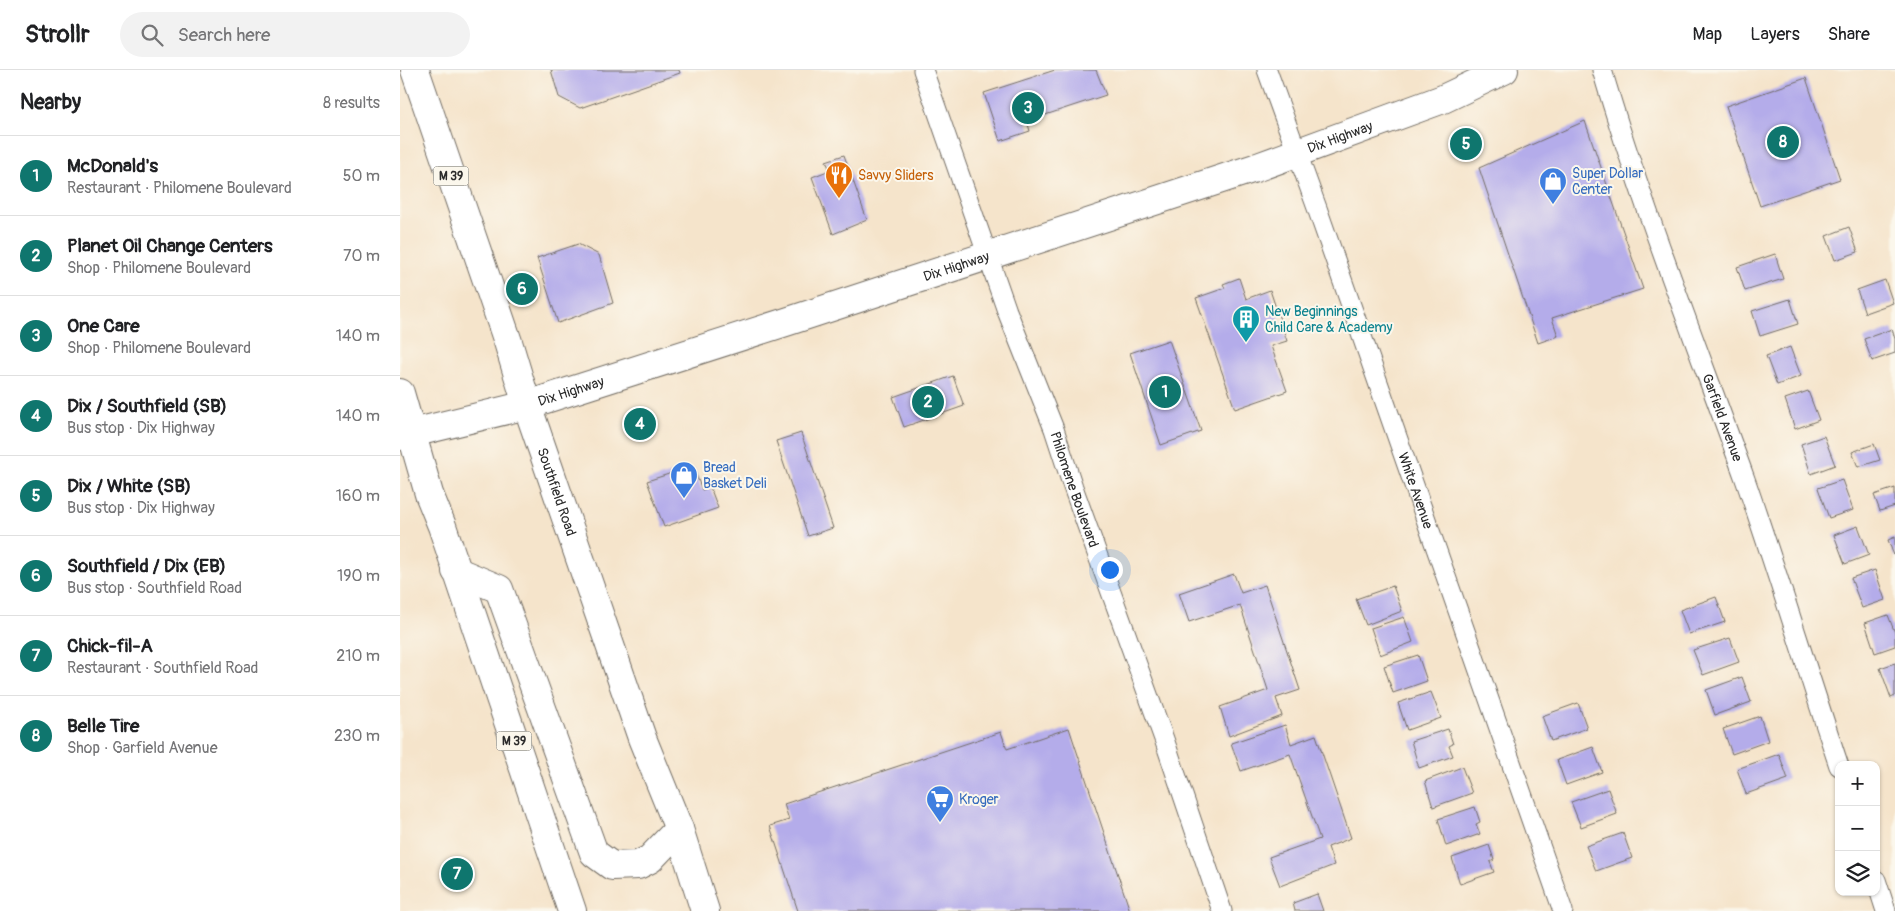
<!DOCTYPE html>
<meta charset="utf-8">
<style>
:root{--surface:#fff;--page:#f2f2f2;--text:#202124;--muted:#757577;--line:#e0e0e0;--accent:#0f766e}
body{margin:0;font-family:Pangolin,sans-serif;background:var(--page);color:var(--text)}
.controls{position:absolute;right:15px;bottom:15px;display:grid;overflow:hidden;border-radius:10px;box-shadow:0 1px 4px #0004}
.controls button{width:45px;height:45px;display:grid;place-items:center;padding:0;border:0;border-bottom:1px solid var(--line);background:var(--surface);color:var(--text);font:25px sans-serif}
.you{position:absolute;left:709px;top:499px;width:18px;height:18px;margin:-12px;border:4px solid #fff;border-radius:50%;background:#1a73e8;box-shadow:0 0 0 8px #1a73e833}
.badge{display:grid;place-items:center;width:32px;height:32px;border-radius:50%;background:var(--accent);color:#fff;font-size:16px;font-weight:700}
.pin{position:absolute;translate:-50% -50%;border:2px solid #fff;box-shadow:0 1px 5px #0006}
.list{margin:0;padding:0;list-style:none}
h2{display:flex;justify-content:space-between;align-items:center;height:65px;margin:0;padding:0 20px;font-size:21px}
h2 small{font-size:16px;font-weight:400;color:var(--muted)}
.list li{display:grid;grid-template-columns:32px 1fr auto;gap:15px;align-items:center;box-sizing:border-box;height:80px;padding:0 20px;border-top:1px solid var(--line)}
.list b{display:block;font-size:19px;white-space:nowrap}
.list p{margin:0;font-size:16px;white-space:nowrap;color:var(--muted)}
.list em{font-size:16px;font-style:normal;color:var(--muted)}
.icon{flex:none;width:28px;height:28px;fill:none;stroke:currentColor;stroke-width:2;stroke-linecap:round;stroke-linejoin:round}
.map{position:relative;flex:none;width:1495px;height:841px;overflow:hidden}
header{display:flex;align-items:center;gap:30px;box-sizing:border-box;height:70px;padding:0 25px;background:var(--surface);border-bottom:1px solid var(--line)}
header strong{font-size:24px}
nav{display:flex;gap:28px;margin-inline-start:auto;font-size:18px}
.search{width:350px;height:45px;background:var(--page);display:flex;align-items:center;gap:12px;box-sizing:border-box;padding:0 18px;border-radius:28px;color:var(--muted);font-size:19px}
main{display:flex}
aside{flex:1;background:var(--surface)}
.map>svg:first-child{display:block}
</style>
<header>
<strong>Strollr</strong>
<div class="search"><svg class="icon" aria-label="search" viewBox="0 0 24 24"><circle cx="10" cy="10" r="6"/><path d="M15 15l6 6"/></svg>Search here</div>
<nav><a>Map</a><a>Layers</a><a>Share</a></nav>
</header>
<main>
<aside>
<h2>Nearby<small>8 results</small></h2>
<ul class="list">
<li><span class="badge">1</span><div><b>McDonald's</b><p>Restaurant · Philomene Boulevard</p></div><em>50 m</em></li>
<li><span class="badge">2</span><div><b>Planet Oil Change Centers</b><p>Shop · Philomene Boulevard</p></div><em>70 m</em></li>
<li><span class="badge">3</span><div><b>One Care</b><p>Shop · Philomene Boulevard</p></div><em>140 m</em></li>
<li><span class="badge">4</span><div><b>Dix / Southfield (SB)</b><p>Bus stop · Dix Highway</p></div><em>140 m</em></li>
<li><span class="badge">5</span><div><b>Dix / White (SB)</b><p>Bus stop · Dix Highway</p></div><em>160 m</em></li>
<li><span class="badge">6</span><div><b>Southfield / Dix (EB)</b><p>Bus stop · Southfield Road</p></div><em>190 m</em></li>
<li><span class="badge">7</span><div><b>Chick-fil-A</b><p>Restaurant · Southfield Road</p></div><em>210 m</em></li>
<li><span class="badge">8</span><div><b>Belle Tire</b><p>Shop · Garfield Avenue</p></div><em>230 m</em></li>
</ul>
</aside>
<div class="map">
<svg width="1495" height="841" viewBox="0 0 1495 841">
<rect width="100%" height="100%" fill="#fbf7ec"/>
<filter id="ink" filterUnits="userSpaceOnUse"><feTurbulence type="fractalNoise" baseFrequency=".02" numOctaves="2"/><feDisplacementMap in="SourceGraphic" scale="10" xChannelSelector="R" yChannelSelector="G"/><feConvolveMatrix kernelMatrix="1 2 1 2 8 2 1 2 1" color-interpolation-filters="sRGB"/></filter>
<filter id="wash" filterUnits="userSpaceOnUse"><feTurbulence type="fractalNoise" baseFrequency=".0096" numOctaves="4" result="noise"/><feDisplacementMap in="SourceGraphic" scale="20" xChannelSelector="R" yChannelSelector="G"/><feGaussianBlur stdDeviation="1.12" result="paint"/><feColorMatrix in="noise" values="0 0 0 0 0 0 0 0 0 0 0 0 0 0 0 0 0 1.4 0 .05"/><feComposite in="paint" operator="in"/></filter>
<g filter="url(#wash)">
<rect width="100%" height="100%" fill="#f5e4cb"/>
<g id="blocks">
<!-- building -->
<g fill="#b4acea">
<path d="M151 0H279L280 3 180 38 159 27Z"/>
<path d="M655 0H696L706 25 627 51 630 61 600 71 584 23Z"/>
<path d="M1406 8 1440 109 1360 136 1326 36Z"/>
<path d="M1185 51 1243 219 1152 248 1158 266 1138 273 1079 98Z"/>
<path d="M444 85 467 150 433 164 412 107 430 100 426 91Z"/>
<path d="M1449 157 1458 182 1435 190 1426 166Z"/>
<path d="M178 174 199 185 213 233 158 253 137 188Z"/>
<path d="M1375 184 1383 209 1345 221 1337 197Z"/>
<path d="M839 208 846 229 870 220 887 271 871 276 887 321 835 339 796 228 825 218 823 214Z"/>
<path d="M1485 210 1493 233 1465 243 1457 220Z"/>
<path d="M1390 229 1398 254 1360 266 1352 241Z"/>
<path d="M1492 259 1495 269V283L1472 291 1464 269Z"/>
<path d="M769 270 801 361 761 375 730 283Z"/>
<path d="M1390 277 1401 306 1377 315 1366 286Z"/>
<path d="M553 306 564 336 504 357 493 327Z"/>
<path d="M1408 321 1419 350 1395 359 1385 329Z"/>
<path d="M401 363 433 458 408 466 376 371Z"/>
<path d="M1424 366 1435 395 1411 404 1401 374Z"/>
<path d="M1474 374 1480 390 1458 397 1452 382Z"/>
<path d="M294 399 302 420 310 417 318 438 264 457 247 411 272 403 273 406Z"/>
<path d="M1442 410 1453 440 1429 448 1418 418Z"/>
<path d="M1495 418V436L1480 441 1474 425Z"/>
<path d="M1458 456 1469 485 1445 494 1434 465Z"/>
<path d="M1495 467V488L1488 470Z"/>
<path d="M1475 500 1485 530 1462 538 1451 508Z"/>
<path d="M834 504 841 523 865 515 900 620 876 628 882 646 829 666 820 637 868 620 840 535 789 552 779 523Z"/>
<path d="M993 516 1002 541 966 555 956 529Z"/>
<path d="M1316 527 1325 552 1289 564 1280 540Z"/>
<path d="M1488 545 1495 563V576L1475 583 1465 553Z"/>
<path d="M1004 547 1013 572 980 585 971 558Z"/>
<path d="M1330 568 1339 592 1303 605 1293 580Z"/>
<path d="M1018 585 1027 611 993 623 984 596Z"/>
<path d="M1495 593V626L1491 628 1480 598Z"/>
<path d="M1342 607 1351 632 1315 645 1306 620Z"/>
<path d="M1031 622 1041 648 1007 660 998 633Z"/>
<path d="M1178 633 1187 658 1151 671 1142 646Z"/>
<path d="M1360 646 1368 671 1332 684 1323 659Z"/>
<path d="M885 655 891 674 916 665 951 768 928 777 934 795 880 816 869 787 920 769 890 684 841 701 831 673Z"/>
<path d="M669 658 730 841H398L370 756 389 750 384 734 601 662 607 679Z"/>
<path d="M1048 659 1053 674 1049 676 1053 686 1019 698 1011 671Z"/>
<path d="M1193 677 1202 702 1166 715 1157 690Z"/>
<path d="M1379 684 1388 709 1346 724 1337 699Z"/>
<path d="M1062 697 1072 723 1033 737 1025 711Z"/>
<path d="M1208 719 1217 744 1181 757 1171 732Z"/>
<path d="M1075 737 1080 752 1076 754 1080 764 1046 776 1038 749Z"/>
<path d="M1223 763 1232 788 1196 801 1186 776Z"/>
<path d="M1089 775 1094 790 1090 792 1094 802 1060 814 1052 788Z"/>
<path d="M917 824 923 841H895L893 833Z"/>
</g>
</g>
</g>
<g filter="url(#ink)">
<use href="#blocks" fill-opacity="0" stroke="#726c63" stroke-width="1"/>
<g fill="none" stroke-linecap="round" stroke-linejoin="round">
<!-- street casing -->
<g stroke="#726c63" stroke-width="21">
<g id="street">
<path id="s1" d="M523 0 607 241 654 359 673 417 764 669 822 841"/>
<path id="s2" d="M867 0 917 138 1163 841"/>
<path id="s3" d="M1202 0C1243 139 1296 273 1345 409 1378 504 1407 600 1439 696"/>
<path d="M1476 810 1486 841"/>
</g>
</g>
<!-- secondary casing -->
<g stroke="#726c63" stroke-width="30">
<path id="secondary" d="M0 366 127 335"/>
</g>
<!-- primary casing -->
<g stroke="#726c63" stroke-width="30">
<g id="primary">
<path id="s4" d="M127 335 386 252 855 98 1043 29 1104 0"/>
</g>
</g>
<!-- highway casing -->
<g stroke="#726c63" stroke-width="30">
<g id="highway">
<path id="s5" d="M15 0 108 272 127 335 242 668 279 759 305 841"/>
<path d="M0 323 29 424 42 456 172 841"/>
<path d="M56 501 99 519 194 783 212 796 238 795 250 789 279 759"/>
</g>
</g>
<!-- street -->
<use href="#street" stroke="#fff" stroke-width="19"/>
<!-- secondary -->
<use href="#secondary" stroke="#fff" stroke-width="28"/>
<!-- primary -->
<use href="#primary" stroke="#fff" stroke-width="28"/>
<!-- highway -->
<use href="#highway" stroke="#fff" stroke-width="28"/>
</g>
</g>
<!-- icons -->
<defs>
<g id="restaurant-pin" transform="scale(1.4375)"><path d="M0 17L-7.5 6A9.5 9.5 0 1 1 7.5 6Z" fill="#e8710a" stroke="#fbf7ec"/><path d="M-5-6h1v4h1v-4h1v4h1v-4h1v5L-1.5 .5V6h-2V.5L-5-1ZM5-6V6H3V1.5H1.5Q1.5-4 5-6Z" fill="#fff"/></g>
<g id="shop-pin" transform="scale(1.4375)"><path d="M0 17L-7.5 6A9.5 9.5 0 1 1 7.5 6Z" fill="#3f7fe0" stroke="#fbf7ec"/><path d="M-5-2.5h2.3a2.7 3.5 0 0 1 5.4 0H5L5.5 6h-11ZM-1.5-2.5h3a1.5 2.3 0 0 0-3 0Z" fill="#fff"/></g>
<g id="building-pin" transform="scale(1.4375)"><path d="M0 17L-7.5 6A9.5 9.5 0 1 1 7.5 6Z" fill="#0f9aa8" stroke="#fbf7ec"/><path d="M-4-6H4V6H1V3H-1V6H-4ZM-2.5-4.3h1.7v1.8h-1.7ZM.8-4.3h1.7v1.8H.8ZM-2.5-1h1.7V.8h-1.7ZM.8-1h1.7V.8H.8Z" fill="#fff"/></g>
<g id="supermarket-pin" transform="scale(1.4375)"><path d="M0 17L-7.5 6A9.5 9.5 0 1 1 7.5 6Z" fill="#3f7fe0" stroke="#fbf7ec"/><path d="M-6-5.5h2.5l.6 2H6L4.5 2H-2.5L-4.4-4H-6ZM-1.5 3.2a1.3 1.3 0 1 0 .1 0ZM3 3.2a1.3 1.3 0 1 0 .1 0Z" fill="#fff"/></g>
</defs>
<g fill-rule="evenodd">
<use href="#restaurant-pin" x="439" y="105"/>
<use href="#shop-pin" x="1153" y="111"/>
<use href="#building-pin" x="846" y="249"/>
<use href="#shop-pin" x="284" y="405"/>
<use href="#supermarket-pin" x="540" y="729"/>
</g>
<g text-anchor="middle" stroke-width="4" stroke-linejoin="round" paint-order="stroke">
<!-- shield labels -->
<g fill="#fbf7ec" stroke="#696865" stroke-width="1">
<rect x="33.5" y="96.5" width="35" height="19" rx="4"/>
<rect x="96.5" y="661.5" width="35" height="19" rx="4"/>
</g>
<g font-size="12" font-weight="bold" fill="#2b2b2b">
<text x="51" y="110">M 39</text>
<text x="114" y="675">M 39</text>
</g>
<!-- street labels -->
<g font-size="14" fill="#2b2b2b" stroke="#fbf7ec">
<text dy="5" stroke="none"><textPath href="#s4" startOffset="856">Dix Highway</textPath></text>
<text dy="5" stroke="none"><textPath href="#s4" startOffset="451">Dix Highway</textPath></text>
<text dy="5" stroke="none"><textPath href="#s4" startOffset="46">Dix Highway</textPath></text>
<text dy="5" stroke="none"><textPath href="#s3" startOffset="368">Garfield Avenue</textPath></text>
<text dy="5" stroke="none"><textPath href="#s1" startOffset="446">Philomene Boulevard</textPath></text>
<text dy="5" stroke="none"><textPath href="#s2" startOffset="446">White Avenue</textPath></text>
<text dy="5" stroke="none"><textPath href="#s5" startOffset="445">Southfield Road</textPath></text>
</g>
<!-- shop labels -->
<g font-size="14" fill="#366cbe" stroke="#fbf7ec" text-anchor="start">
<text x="1172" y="108">Super Dollar<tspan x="1172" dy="16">Center</tspan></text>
<text x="303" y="402">Bread<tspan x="303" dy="16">Basket Deli</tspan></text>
<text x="559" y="734">Kroger</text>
</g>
<!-- food labels -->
<g font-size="14" fill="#c56008" stroke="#fbf7ec" text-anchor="start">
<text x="458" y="110">Savvy Sliders</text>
</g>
<!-- culture labels -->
<g font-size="14" fill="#0d838f" stroke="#fbf7ec" text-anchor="start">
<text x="865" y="246">New Beginnings<tspan x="865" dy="16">Child Care &amp; Academy</tspan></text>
</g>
</g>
</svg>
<div class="controls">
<button>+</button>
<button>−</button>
<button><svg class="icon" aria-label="layers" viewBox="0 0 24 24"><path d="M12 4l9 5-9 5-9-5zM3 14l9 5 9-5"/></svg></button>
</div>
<div class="you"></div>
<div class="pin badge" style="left:765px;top:322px">1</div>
<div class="pin badge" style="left:528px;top:332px">2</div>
<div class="pin badge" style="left:628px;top:38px">3</div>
<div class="pin badge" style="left:240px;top:354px">4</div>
<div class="pin badge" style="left:1066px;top:74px">5</div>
<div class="pin badge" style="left:122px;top:219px">6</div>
<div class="pin badge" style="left:57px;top:804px">7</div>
<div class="pin badge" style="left:1383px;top:72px">8</div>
</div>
</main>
